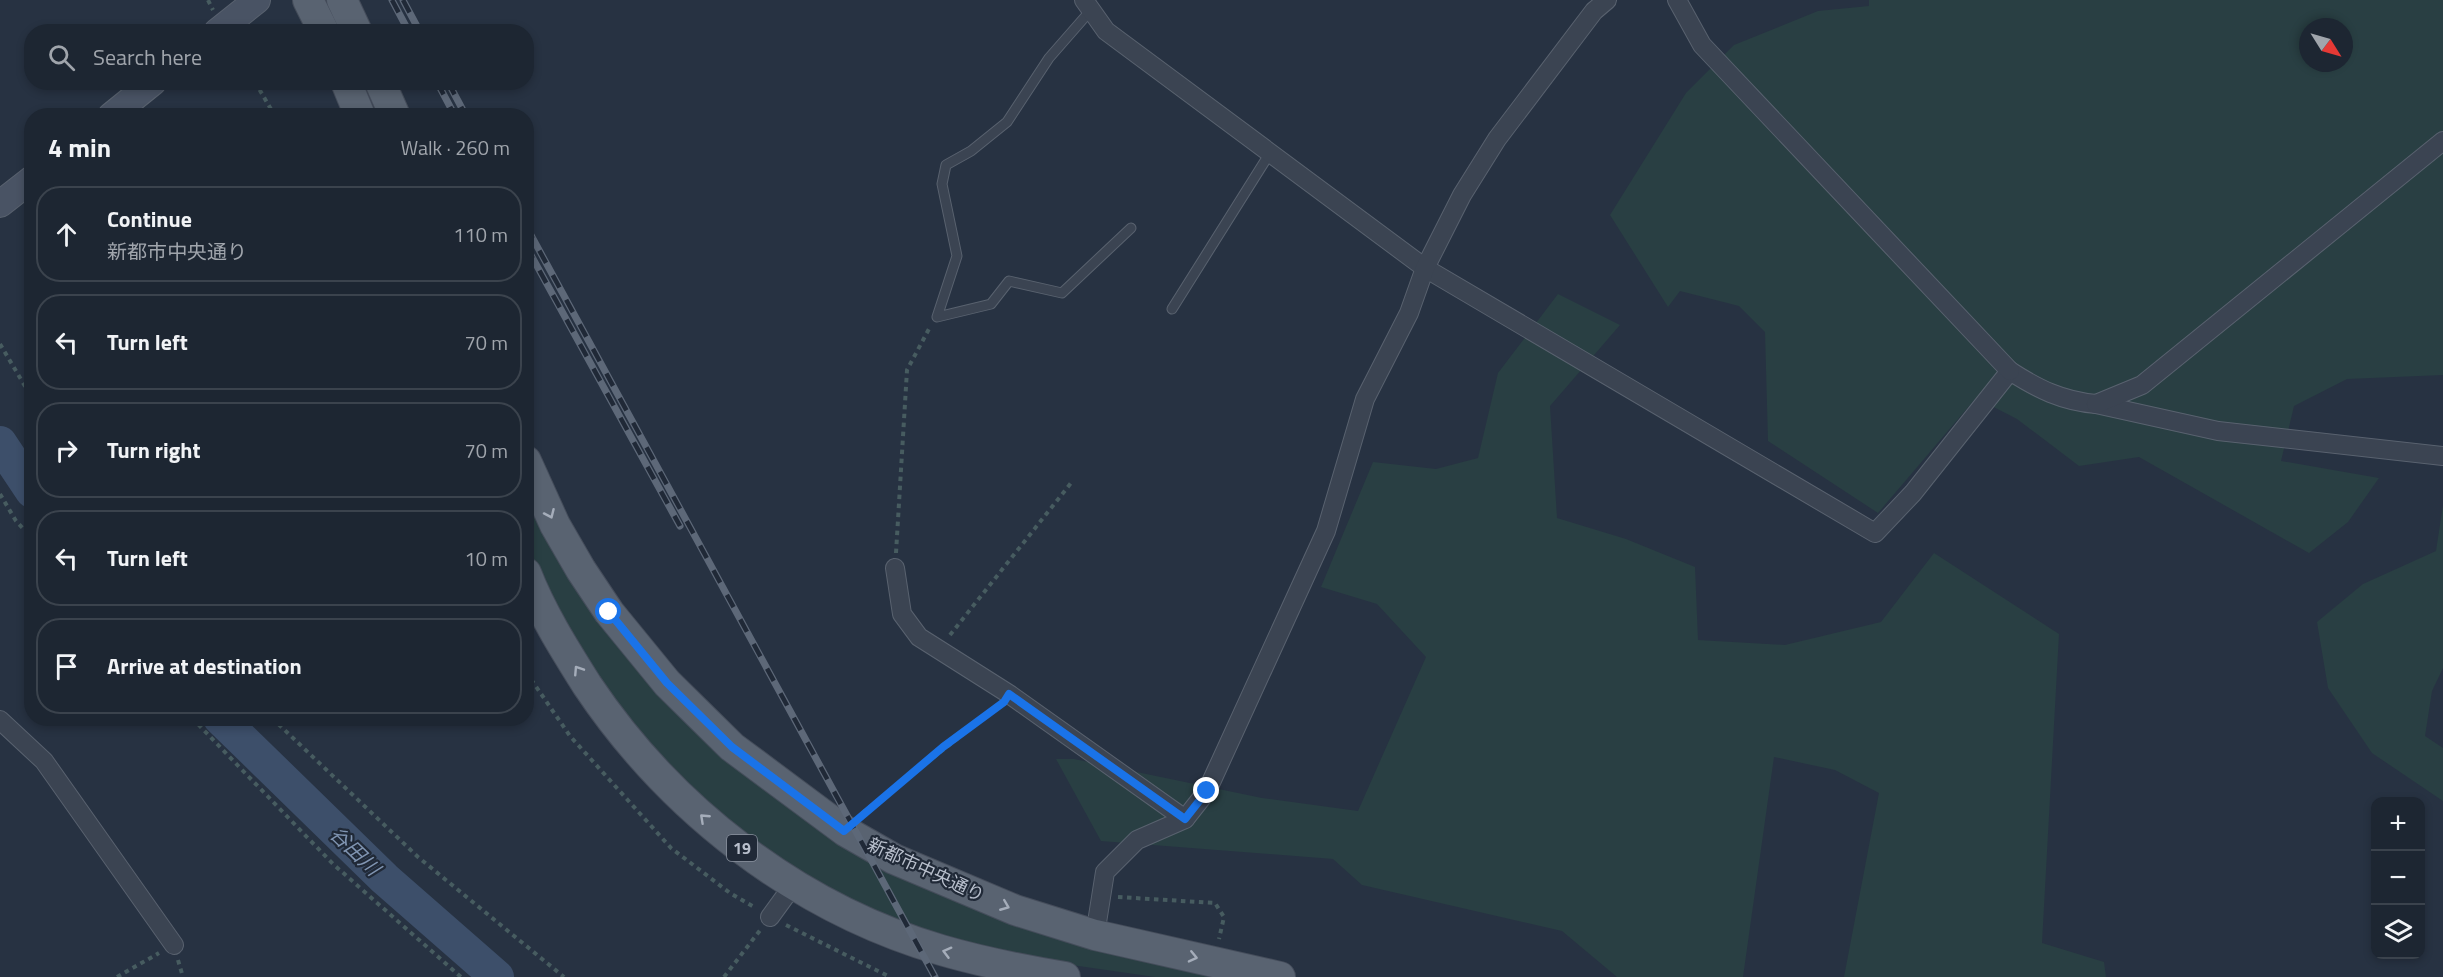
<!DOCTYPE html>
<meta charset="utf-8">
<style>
:root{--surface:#1d2632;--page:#252e3a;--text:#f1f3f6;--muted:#a0a5ac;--line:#3b434d}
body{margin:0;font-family:"Titillium Web","Noto Sans JP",sans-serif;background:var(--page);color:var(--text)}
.controls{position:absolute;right:18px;bottom:18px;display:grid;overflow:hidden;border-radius:12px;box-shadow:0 3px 9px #0003}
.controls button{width:54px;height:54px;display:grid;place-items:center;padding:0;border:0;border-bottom:2px solid var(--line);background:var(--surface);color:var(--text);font:30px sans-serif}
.compass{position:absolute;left:2299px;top:18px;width:54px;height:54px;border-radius:50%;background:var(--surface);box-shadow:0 3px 9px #0003;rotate:127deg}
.stop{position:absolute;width:18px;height:18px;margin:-14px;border:4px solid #1a73e8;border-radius:50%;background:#fff}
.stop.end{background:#1a73e8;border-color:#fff;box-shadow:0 2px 6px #0008}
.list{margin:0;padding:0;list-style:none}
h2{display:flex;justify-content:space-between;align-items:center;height:78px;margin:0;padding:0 24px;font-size:26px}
h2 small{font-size:20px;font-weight:400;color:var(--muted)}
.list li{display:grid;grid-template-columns:39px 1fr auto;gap:18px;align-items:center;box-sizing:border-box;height:96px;margin:0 12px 12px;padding:0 12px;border:2px solid var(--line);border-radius:24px}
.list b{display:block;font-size:22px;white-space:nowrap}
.list p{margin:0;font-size:20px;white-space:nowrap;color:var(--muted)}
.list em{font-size:20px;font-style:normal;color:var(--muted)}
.icon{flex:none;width:33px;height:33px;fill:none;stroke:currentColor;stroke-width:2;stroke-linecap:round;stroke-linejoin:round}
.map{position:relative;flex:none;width:2443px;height:977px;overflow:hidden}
.search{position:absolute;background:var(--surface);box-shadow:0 3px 9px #0003;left:24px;top:24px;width:510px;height:66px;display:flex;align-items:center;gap:15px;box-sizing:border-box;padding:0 21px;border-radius:24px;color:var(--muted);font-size:22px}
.panel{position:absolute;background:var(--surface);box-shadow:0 3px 9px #0003;left:24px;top:108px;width:510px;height:618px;border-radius:24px}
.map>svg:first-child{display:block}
</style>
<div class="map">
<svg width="2443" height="977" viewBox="0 0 2443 977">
<rect width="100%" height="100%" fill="#273242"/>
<!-- green -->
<g fill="#293f43" fill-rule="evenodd">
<path d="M1869 0H2443V375L2347 379 2294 406 2281 461 2379 478 2348 522 2309 553 2139 457 2079 466 2017 419 1976 398 1878 513 1768 441 1765 332 1739 306 1680 291 1668 307 1610 215 1686 93 1734 45 1818 11 1869 6ZM2308 27H2344V63H2308Z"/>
<path d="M1558 294 1620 325 1550 406 1557 518 1626 539 1695 567 1698 640 1785 645 1881 622 1934 553 2059 634 2042 943 2104 962 2106 977H1844L1879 793 1835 770 1774 757 1743 977H1617L1562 931 1362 885 1333 859 1101 841 1056 759H1074L1262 798 1358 811 1426 657 1377 604 1321 587 1373 462 1436 469 1478 458 1498 373Z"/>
<path d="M526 491 754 782 822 832 1228 977H1155L1016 957 953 943 882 916 800 874 686 788 601 688 537 572 527 543Z"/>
<path d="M2443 505V668L2432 691 2425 736 2443 748V801L2372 753 2328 688 2317 622 2363 584 2436 551Z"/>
</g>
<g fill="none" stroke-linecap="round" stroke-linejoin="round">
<!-- river -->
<g stroke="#3d4f6a" stroke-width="34">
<path d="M0 443 32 491"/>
<path d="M220 718 385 879 497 977"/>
</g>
<!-- lane casing -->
<g stroke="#59626f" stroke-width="11">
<g id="lane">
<path d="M1091 10 1049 58 1007 122 971 151 946 165 942 184 957 256 937 317 991 304 1009 281 1062 293 1131 228"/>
<path d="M1172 309 1270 153"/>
</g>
</g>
<!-- street casing -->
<g stroke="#59626f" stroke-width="20">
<g id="street">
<path d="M1084 0 1106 31 1425 268 1875 533 1913 493 2010 371C2038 389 2062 401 2096 404L2218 431 2443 456"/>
<path d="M1677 0 1702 45 2010 371"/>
<path d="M2096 404 2142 385 2443 141"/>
<path d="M895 568 902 614 919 637 1009 694 1185 819"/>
<path d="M0 720 44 761 174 945"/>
<path d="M770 917 794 884"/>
<path d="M1095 935 1105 872 1137 840 1185 819 1207 791 1326 531 1365 399 1409 313 1425 268 1462 195 1497 139 1594 11 1607 0"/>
</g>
</g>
<!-- secondary casing -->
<g stroke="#59626f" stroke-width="28">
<g id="secondary">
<path d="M217 32 257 0"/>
<path d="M111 116 153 82"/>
<path d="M0 204 32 179"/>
</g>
</g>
<!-- primary casing -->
<g stroke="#454d5b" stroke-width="32">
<g id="primary">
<path d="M308 0 324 32"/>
<path d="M342 0 357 32"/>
<path d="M346 82 360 116"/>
<path d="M380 82 395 116"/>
<path d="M526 461 555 525 581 570 609 612 667 683 732 747 845 831 894 859 1015 910 1095 935 1280 977"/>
<path d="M526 573C541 612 565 650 587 685 670 809 797 908 941 950 982 962 1023 970 1065 977"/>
</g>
</g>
<!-- path -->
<g stroke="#475c60" stroke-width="4" stroke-dasharray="4.5 4.5" stroke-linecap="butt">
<path d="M208 0 213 10"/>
<path d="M255 82 275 116"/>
<path d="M0 344 32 398"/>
<path d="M0 494 16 521 32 538"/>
<path d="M896 553 907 370 930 327"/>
<path d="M950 635 1071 483"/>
<path d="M526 672 570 736 671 848 730 893 756 908"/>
<path d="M192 718 333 864 461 977"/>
<path d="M272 718 418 857 564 977"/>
<path d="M862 813 998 707"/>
<path d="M1118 897 1215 903 1224 917 1219 939"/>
<path d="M786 925 890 977"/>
<path d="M178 960 183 977"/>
<path d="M117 977 159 953"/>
<path d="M724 977 761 929"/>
</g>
<!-- lane -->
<use href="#lane" stroke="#3b4452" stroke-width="9"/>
<!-- street -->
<use href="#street" stroke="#3b4452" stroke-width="18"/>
<!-- secondary -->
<use href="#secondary" stroke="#495364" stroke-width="26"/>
<!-- primary -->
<use href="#primary" stroke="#596371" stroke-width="30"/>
<!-- rail casing -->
<g stroke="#5d6878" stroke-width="7">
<g id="rail">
<path d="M392 0 409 32"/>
<path d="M403 0 420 32"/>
<path d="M437 82 455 116"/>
<path d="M448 82 466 116"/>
<path d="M526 226 935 977"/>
<path d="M526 246 680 526"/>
</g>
</g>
<!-- rail -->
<use href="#rail" stroke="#202937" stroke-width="4.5" stroke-dasharray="14" stroke-linecap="butt"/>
</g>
<!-- one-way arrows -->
<defs><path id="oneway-chevron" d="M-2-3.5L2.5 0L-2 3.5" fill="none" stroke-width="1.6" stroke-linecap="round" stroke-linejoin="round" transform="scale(1.5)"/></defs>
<g stroke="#a5adba">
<use href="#oneway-chevron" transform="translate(550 514) rotate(66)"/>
<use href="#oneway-chevron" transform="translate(578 670) rotate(-123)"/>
<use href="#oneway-chevron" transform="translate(704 818) rotate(-137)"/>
<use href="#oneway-chevron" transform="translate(1005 906) rotate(22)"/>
<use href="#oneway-chevron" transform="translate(947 952) rotate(-165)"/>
<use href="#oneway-chevron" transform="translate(1193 957) rotate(13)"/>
</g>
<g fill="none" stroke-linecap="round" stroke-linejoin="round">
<!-- route -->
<path stroke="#1a73e8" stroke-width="8" d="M609 612 667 683 732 747 844 831 943 747 1004 702 1009 694 1185 819 1207 791"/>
</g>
<g text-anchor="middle" stroke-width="4.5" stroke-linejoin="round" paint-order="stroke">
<!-- shield labels -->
<rect fill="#202937" stroke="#8a929f" stroke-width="1.5" x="727" y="835" width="30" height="26" rx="4.5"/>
<g font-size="16" font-weight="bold" fill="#b8bfcc">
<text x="742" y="854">19</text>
</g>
<!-- street labels -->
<g font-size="18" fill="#b8bfcc" stroke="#202937">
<text transform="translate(926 870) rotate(25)" y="6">新都市中央通り</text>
</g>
<!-- water labels -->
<g font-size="20" font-style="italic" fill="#8095b2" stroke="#202937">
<text transform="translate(355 851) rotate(44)" y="7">谷田川</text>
</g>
</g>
</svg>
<div class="controls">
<button>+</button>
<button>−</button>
<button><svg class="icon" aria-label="layers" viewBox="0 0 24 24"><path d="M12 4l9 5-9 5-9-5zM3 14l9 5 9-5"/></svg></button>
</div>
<svg class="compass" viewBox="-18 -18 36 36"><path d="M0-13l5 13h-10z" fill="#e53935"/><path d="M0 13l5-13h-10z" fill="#a0a5ac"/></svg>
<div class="stop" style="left:609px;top:612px"></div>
<div class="stop end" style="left:1207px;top:791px"></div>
<div class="search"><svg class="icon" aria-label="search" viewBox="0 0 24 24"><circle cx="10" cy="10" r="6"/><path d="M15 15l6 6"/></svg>Search here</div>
<section class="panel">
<h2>4 min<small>Walk · 260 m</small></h2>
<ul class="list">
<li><svg class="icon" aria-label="ahead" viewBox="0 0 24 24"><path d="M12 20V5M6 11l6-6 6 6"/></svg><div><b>Continue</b><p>新都市中央通り</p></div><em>110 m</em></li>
<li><svg class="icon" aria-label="left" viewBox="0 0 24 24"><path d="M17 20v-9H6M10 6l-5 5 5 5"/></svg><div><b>Turn left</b></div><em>70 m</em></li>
<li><svg class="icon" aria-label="right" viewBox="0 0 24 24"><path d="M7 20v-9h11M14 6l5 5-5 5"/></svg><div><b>Turn right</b></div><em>70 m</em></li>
<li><svg class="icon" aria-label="left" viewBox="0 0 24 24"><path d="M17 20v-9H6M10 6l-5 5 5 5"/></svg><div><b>Turn left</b></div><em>10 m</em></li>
<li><svg class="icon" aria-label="arrive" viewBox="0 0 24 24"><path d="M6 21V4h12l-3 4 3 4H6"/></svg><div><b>Arrive at destination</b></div></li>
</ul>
</section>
</div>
